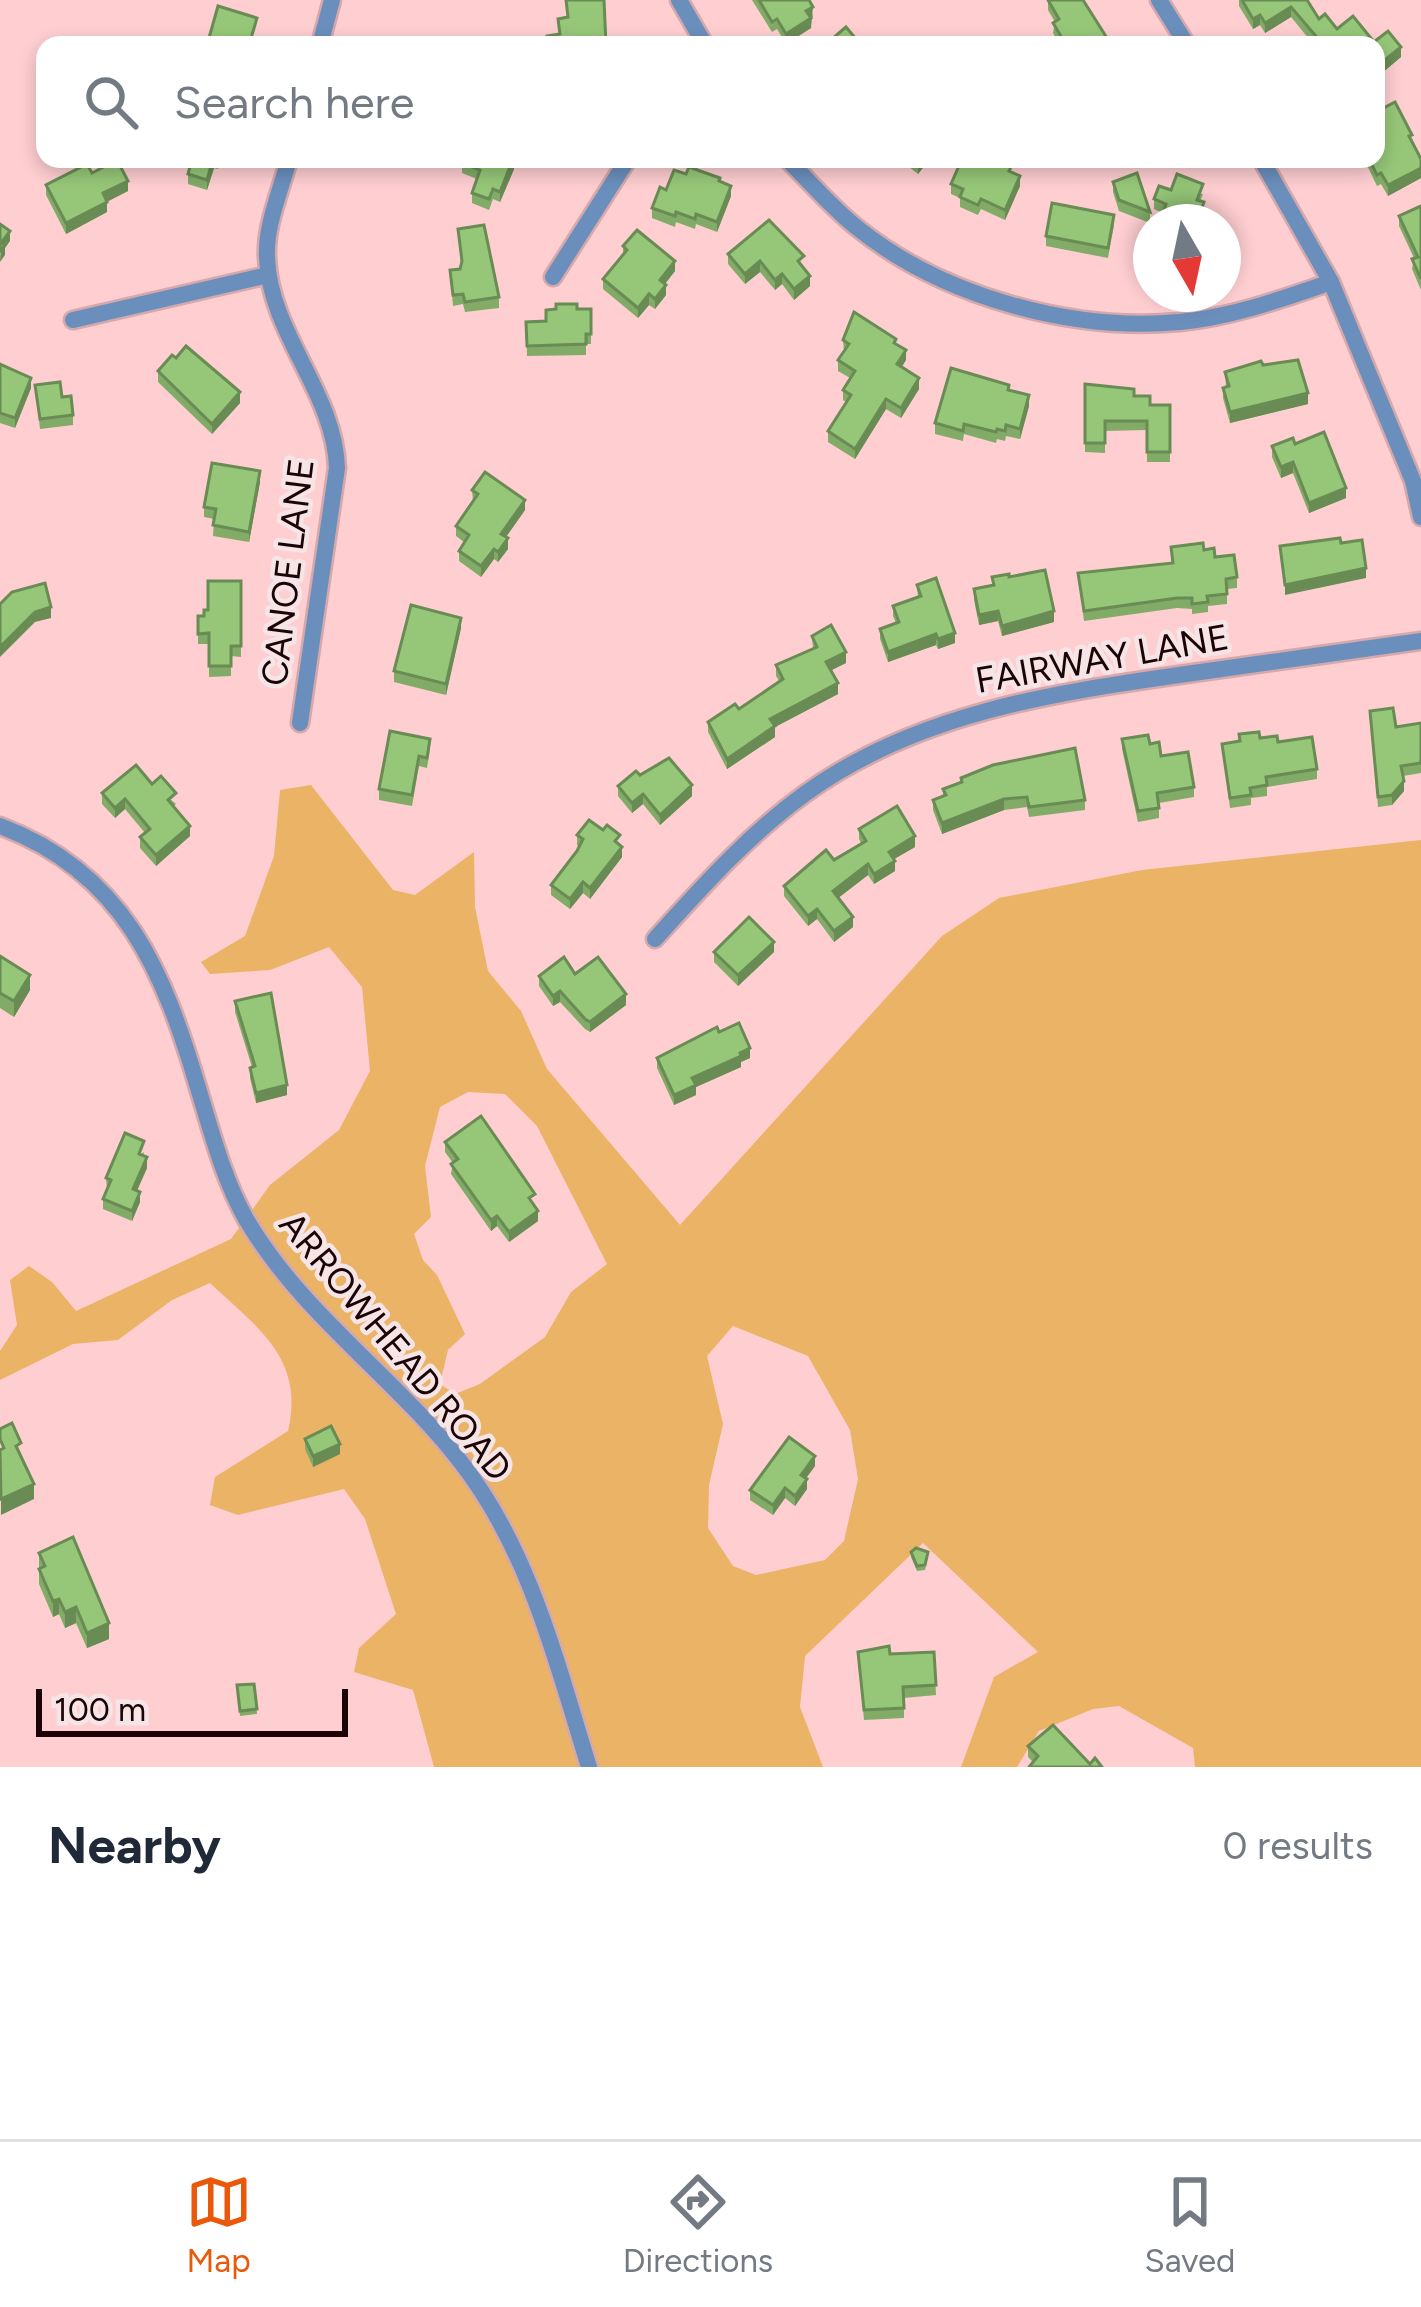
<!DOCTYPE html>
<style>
:root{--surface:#fff;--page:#f2f2f3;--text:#1f2937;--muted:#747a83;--line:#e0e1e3;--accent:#ea580c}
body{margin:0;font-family:Figtree,sans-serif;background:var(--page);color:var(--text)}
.compass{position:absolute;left:1133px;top:204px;width:108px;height:108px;border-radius:50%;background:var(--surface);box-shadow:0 6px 18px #0003;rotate:171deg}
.scale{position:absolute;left:36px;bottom:30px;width:312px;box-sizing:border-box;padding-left:12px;border:6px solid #1b0306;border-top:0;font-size:33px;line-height:42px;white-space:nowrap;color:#1b0306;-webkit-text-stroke:9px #f5e5e6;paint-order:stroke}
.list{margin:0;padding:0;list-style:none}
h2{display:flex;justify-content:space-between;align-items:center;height:156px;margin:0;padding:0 48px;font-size:51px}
h2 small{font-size:39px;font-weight:400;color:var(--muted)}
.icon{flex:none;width:66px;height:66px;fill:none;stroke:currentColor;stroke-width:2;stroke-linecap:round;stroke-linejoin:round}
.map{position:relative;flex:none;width:1421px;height:1767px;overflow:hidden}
.search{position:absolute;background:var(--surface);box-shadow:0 6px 18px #0003;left:36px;right:36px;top:36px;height:132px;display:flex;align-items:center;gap:30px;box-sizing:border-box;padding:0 42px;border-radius:24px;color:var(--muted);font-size:45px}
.sheet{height:372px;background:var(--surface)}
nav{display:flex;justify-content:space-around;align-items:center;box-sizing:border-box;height:168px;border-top:3px solid var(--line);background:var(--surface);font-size:33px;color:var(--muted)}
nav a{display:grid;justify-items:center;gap:6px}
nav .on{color:var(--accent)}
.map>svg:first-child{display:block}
</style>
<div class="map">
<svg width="1421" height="1767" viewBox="0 0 1421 1767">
<rect width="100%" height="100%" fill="#feced1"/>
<!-- green -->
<path fill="#ebb365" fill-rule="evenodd" d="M311 785 393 890 415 895 474 852 475 907 488 971 521 1011 547 1069 680 1225 942 936 999 898 1142 870 1421 840V1767H1195L1193 1748 1119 1706 1093 1709 1039 1731 1017 1767H961L994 1677 1038 1652 923 1543 805 1656 800 1707 823 1767H434L413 1690 354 1672 359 1648 396 1614 365 1519 344 1489 238 1515 210 1505 215 1477 288 1431C305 1359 258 1328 210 1283L172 1300 118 1340 73 1344 0 1380V1351L17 1325 10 1280 29 1266 52 1282 76 1311 231 1239 270 1185 339 1130 370 1071 362 987 329 947 270 970 210 974 201 962 245 936 274 856 280 790ZM468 1092 505 1094 537 1126 607 1264 571 1292 545 1337 480 1384 455 1394 440 1384 448 1350 465 1334 437 1275 423 1260 414 1234 431 1217 425 1166 440 1107ZM733 1326 808 1356 850 1430 858 1479 844 1541 825 1560 756 1575 733 1566 708 1528 709 1485 723 1424 707 1356Z"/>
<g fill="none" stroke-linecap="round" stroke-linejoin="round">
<!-- minor casing -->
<g stroke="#d5a9ac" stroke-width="21">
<g id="minor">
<path d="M679 0 705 45"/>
<path d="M1159 0 1187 45"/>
<path d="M320 45 332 0"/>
<path d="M289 159C281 190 265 226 267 258 270 334 335 393 337 468L300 723"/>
<path d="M787 159C811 183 833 209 860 230 945 297 1072 332 1180 322 1232 317 1282 299 1331 282"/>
<path d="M1261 159 1331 282 1413 481 1421 517"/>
<path d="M553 277 628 159"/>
<path d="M73 320 268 275"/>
<path d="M0 826C125 873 164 972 199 1091 212 1134 224 1180 246 1219 302 1315 397 1378 463 1465 530 1552 557 1664 589 1767"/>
<path d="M655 939C703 886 748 835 806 793 917 713 1053 693 1186 674 1264 663 1343 652 1421 641"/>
</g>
</g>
<!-- minor -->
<use href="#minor" stroke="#6b8fbd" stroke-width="16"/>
</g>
<!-- wall -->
<g fill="#81ab67">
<path d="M752 0H809L813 17 811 18V28L786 44 777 29 772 32Z"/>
<path d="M1048 0 1107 45H1054V42L1057 40 1053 33 1055 22 1048 10Z"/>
<path d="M1239 0H1307L1319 19 1337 29 1374 42 1401 57 1376 78V45H1314L1291 17 1265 33 1260 25 1253 29 1239 6Z"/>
<path d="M1376 112 1412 142 1421 159V178L1388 196 1381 184 1377 186 1364 159H1376Z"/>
<path d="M182 159H221L218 169 214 168 207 190 188 184V174L191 162Z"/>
<path d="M899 159H930L918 174Z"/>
<path d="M462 163 514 169 500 202 493 199 489 210 472 203V193L477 179 462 173Z"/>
<path d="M92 173 128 191 107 201V212L66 234 46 195V185Z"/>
<path d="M1013 173 1020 186 1005 220 981 209 978 215 960 207V198L951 194V184Z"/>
<path d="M686 174 720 181 731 196 717 232 696 224 695 229 676 222 675 227 652 218V208L666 190Z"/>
<path d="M1113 182 1150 212V223L1119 211 1113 192Z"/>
<path d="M1171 190 1203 194 1200 201 1204 213 1201 222H1160L1163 213 1154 209V199Z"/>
<path d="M1421 206V290L1412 269 1414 258 1399 226V216Z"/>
<path d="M1114 225 1108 258 1046 246V236Z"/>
<path d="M458 229 499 297V308L465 312 463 304 453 306 450 270 460 269 461 264Z"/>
<path d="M623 246 675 271 665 284 666 295 655 309 649 305 638 318 603 289V279L623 255Z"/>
<path d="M728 254 803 267 810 286 794 300 782 284 775 290 760 272 745 284 728 264Z"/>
<path d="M577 309H591V344H586V355L527 356 526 322 546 321Z"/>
<path d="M843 340 896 344 906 360 901 367 919 389 901 418 886 409 855 459 828 442V431L846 402 843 400V390L850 378 838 371V360L844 351Z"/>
<path d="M0 364 31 388 15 428 0 423Z"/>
<path d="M1263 365 1308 404 1230 423 1223 398V388L1226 387 1225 372Z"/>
<path d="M158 371 240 403 212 434 158 382Z"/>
<path d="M1085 384 1134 396 1150 405H1170V462H1147V430L1105 431V453L1085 452Z"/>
<path d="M35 385 62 397 73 415V425L40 429Z"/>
<path d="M1009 390 1029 406 1020 439 1006 436 1005 441 997 439 996 443 964 434 963 441 935 434V423Z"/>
<path d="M1295 444 1346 498 1309 513 1293 473 1281 478 1272 457V446Z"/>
<path d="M260 482 249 542 213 536 214 519 204 517V507Z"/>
<path d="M472 490 525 510 506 537 508 549 498 562 494 559 481 577 459 561V551L464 542 456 536V526L473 501Z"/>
<path d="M1171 547 1204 550 1215 557 1237 577V588L1227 589V604L1208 606V612L1192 614V609L1177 608 1084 621 1078 573 1172 563Z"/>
<path d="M992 577H1009L1054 622 1002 636 998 621 979 625 974 600V589L992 586Z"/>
<path d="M241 581V657L231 656V676L209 677V644H198V616H204Z"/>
<path d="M917 585 955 643 938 649 936 645 888 662 880 639V629L896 623 893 616V606L918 597Z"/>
<path d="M461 628 446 695 394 682V671Z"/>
<path d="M812 636 846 663 831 670 838 694 775 727V737L727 769 708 732V722L739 709 780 682 776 676V665L813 649Z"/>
<path d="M1370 711 1396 727 1421 723V773L1403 776 1404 791 1392 805 1378 807Z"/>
<path d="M390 731 430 749 427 768 419 766 412 806 379 800V789Z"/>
<path d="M1239 734 1278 742 1317 769V779L1267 787V796L1251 798V805L1230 808 1222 744 1239 741Z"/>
<path d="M1122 739 1150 744 1194 787V797L1159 803V818L1138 822 1122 749Z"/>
<path d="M640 775 692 796 660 825 643 804 632 813 618 796V786Z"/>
<path d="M961 778 1085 800V810L1029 817 1027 807 1004 810 942 834 933 810V800L943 796V789L961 782Z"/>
<path d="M152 784 176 804 174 806 190 836 156 866 140 848V837L145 833 125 809 115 818 102 804V793Z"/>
<path d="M859 829 915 847 894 859 895 871 874 884 868 875 838 898 853 927 834 942 817 919 808 926 784 896V886L861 843 859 839Z"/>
<path d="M577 835 620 845 622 857 590 899 583 893 570 909 551 895V885L579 847 577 845Z"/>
<path d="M714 952H774L738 986 714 962Z"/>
<path d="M0 956 30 990 14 1017 0 1008Z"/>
<path d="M575 974 626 1005 590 1032 585 1029 560 1002 553 1006 539 986V976Z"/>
<path d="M235 1001 287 1095 256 1103 250 1078V1068L252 1067 235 1012Z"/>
<path d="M719 1032 750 1058 741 1062V1067L696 1087V1095L674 1105 657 1068V1058Z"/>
<path d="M445 1142 535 1204 538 1221 509 1242 497 1226 491 1231 451 1174 453 1163 445 1152Z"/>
<path d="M144 1152 143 1156 147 1168 137 1191 140 1202 132 1221 103 1209V1199L107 1189 106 1178Z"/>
<path d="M305 1439 340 1454 313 1467 305 1449Z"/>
<path d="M815 1466 806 1478 807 1489 795 1506 785 1498 773 1515 750 1500V1490Z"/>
<path d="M911 1552 928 1557 925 1570 917 1571 911 1557Z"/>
<path d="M39 1553 109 1639 87 1648 76 1623 65 1628 59 1614 53 1617 39 1584Z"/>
<path d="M858 1652 890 1654 934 1652 936 1695 904 1698V1718L864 1720Z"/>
<path d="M254 1684 257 1714 240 1716 237 1685Z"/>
<path d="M1028 1746 1090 1764 1033 1762 1028 1757Z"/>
</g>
<!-- shaded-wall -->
<g fill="#698b54">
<path d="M813 7 811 28 786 44V34L806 11Z"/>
<path d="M1291 7V17L1265 33V23Z"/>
<path d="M1260 15V25L1253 29V19Z"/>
<path d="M1401 47V57L1376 78V67Z"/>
<path d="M214 159V168L207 190V180Z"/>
<path d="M514 159V169L500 202V192Z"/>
<path d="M922 159H930L918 174V164Z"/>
<path d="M1421 168V178L1388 196V185Z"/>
<path d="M1020 176V186L1005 220V210Z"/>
<path d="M128 181V191L103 204V193Z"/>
<path d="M731 186V196L717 232V222Z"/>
<path d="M107 202V212L66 234V223Z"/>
<path d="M10 231V241L5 248V255L0 262 1 243Z"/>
<path d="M675 261V271L660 290V280Z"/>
<path d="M760 261V272L745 284V274Z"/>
<path d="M782 274V284L775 290V280Z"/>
<path d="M810 276V286L794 300V289Z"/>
<path d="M666 285V295L655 309V299Z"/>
<path d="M649 294V305L638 318V308Z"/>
<path d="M906 350V360L897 375V364Z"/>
<path d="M31 378V388L15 428V418Z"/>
<path d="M919 378V389L901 418V408Z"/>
<path d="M240 392V403L212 434V424Z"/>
<path d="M1308 393V404L1230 423V412Z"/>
<path d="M1029 395V406L1020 439V429Z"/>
<path d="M886 399V409L855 459V449Z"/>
<path d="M1293 462V473L1281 478V467Z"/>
<path d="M260 471V482L249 542V532Z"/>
<path d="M1346 488V498L1309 513V503Z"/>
<path d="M525 500V510L501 544V534Z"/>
<path d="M508 538V549L498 562V552Z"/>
<path d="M494 549V559L481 577V566Z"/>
<path d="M1366 568V578L1285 595V585Z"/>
<path d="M51 607V618L35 622 0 657V647L35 612Z"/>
<path d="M998 611V621L979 625V615Z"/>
<path d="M1054 611V622L1002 636V626Z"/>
<path d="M461 618V628L446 695V684Z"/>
<path d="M955 633V643L938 649V639Z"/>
<path d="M936 634V645L888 662V652Z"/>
<path d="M846 652V663L826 673V662Z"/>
<path d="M838 683V694L775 727V737L727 769V759L770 719Z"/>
<path d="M1404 781V791L1392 805V795Z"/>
<path d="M692 785V796L660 825V815Z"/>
<path d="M643 794V804L632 813V803Z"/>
<path d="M125 799V809L115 818V808Z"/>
<path d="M1004 799V810L942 834V823Z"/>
<path d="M190 826V836L156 866V855Z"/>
<path d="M915 836V847L889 862V852Z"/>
<path d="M622 847V857L590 899V888Z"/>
<path d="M895 861V871L874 884V874Z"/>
<path d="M868 864V875L833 902V891Z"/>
<path d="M583 882V893L570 909V899Z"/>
<path d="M817 909V919L808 926V916Z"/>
<path d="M853 917V927L834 942V931Z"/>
<path d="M774 942V952L738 986V975Z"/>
<path d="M30 975V990L14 1017V1001Z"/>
<path d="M560 991V1002L553 1006V996Z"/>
<path d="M626 994V1005L590 1032V1022Z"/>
<path d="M750 1048V1058L741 1062V1067L696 1087V1095L674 1105V1095L692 1078Z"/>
<path d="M287 1085V1095L256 1103V1093Z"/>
<path d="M147 1157V1168L133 1199V1189Z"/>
<path d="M140 1192V1202L132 1221V1211Z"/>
<path d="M538 1211V1221L509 1242V1232Z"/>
<path d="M497 1216V1226L491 1231V1220Z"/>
<path d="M340 1444V1454L313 1467V1456Z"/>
<path d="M815 1456V1466L801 1485V1475Z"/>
<path d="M807 1479V1489L795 1506V1496Z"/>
<path d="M34 1484V1499L1 1515V1499Z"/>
<path d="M785 1488V1498L773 1515V1505Z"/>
<path d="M59 1599V1614L53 1617V1601Z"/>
<path d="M76 1607V1623L65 1628V1612Z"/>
<path d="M109 1623V1639L87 1648V1633Z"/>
</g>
<!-- building -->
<g fill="#96c778" stroke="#698b54" stroke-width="3">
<path d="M566 0H604L606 45H548L547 36 560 34 558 19 568 17Z"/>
<path d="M759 0H809L813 7 806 11 811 18 786 34 777 19 772 22Z"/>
<path d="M1048 0H1083L1107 38 1104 40 1107 45H1055L1054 42 1062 38 1053 23 1059 19Z"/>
<path d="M1242 0H1307L1319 19 1325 14 1337 29 1353 16 1374 42 1388 31 1401 47 1376 67V45H1316L1320 41 1291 7 1265 23 1260 15 1253 19Z"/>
<path d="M218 6 257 18 249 45H207Z"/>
<path d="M846 27 861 45H825Z"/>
<path d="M1395 102 1412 135 1409 136 1421 159V168L1388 185 1381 173 1377 175 1369 159H1376V137L1380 135 1376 127V112Z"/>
<path d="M192 159H213L207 180 188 174Z"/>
<path d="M464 159H513L500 192 493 189 489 199 472 193 480 170 462 163Z"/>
<path d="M962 159H977L984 162 986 159H1015L1009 171 1020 176 1005 210 981 199 978 205 960 197 963 189 951 184Z"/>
<path d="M117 160 128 181 103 193 107 202 66 223 46 185 87 164 92 173Z"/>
<path d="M689 167 720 178 719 181 731 186 717 222 696 214 695 219 676 212 675 216 652 208 660 187 666 190 674 170 686 174Z"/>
<path d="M1137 173 1150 212 1119 200 1113 182Z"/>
<path d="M1177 174 1203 184 1197 200 1204 202 1199 217 1191 214 1186 222H1160L1166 204 1154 199 1159 186 1171 190Z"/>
<path d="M1052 203 1114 215 1108 248 1046 236Z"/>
<path d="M1421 206V279L1412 259 1418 257 1399 216Z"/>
<path d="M769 220 804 256 798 261 810 276 794 289 782 274 775 280 760 261 745 274 728 254Z"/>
<path d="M0 224 10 231 1 243 5 245 0 251Z"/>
<path d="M484 225 499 297 465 302 463 294 453 295 450 270 460 269 462 261 458 229Z"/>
<path d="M637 230 675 261 660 280 666 285 655 299 649 294 638 308 603 279 627 250 623 246Z"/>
<path d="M556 304H577V309H591V334H586V344L527 346 526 322 546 321V310L556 309Z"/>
<path d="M854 312 896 339 894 343 906 350 897 364 919 378 901 408 886 399 855 449 828 431 851 395 843 390 855 371 838 360 849 344 843 340Z"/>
<path d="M186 346 240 392 212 424 158 371 172 355 176 358Z"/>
<path d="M1298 360 1308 393 1230 412 1223 388 1229 386 1225 372 1261 361 1263 365Z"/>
<path d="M0 364 31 378 15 418 0 413Z"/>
<path d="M951 368 1009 385 1008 390 1029 395 1020 429 1006 425 1005 431 997 429 996 432 964 424 963 431 935 423Z"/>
<path d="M60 382 62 397 71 396 73 415 40 419 35 385Z"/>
<path d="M1085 384 1134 389V396H1150V405H1170V452H1147V421H1105V443H1085Z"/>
<path d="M1324 432 1346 488 1309 503 1293 462 1281 467 1272 446 1293 438 1295 444Z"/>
<path d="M212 463 260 471 249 532 213 525 216 509 204 507Z"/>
<path d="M485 472 525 500 501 534 508 538 498 552 494 549 481 566 459 551 469 535 456 526 478 494 472 490Z"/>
<path d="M1340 538 1341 543 1362 540 1366 568 1285 585 1280 546Z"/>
<path d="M1203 543 1204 550 1214 548 1215 557 1234 555 1237 577 1226 579 1227 594 1207 596 1208 602 1192 604V598H1177L1084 611 1078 573 1173 563 1171 547Z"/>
<path d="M1045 570 1054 611 1002 626 998 611 979 615 974 589 994 585 992 577 1009 574V577Z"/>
<path d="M936 578 955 633 938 639 936 634 888 652 880 629 899 622 893 606 921 596 917 585Z"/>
<path d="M208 581H241V646H231V666H209V633L198 634V616H204V610H208Z"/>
<path d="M45 583 51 607 35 612 0 647V604L12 592Z"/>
<path d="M411 605 461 618 446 684 394 671Z"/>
<path d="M831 625 846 652 826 662 838 683 770 719 775 726 727 759 708 722 735 704 739 709 783 679 776 665 817 647 812 636Z"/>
<path d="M1393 708 1396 727 1421 723V763L1401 766 1404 781 1392 795 1378 797 1370 711Z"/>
<path d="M390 731 430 739 427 758 419 756 412 795 379 789Z"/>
<path d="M1259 732 1260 738 1277 736 1278 742 1312 737 1317 769 1266 777 1267 785 1250 788 1251 795 1230 798 1222 744 1240 741 1239 734Z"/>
<path d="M1148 735 1150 744 1159 742 1161 756 1188 752 1194 787 1157 793 1159 808 1138 811 1122 739Z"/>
<path d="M1075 748 1085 800 1029 807 1027 797 1004 799 942 823 933 800 946 795 943 789 962 782 961 778 993 765Z"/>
<path d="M669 758 692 785 660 815 643 794 632 803 618 786 636 771 640 775Z"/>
<path d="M136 765 152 784 161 776 176 793 168 800 190 826 156 855 140 837 150 829 125 799 115 808 102 793Z"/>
<path d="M897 806 915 836 889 852 895 861 874 874 868 864 833 891 853 917 834 931 817 909 808 916 784 886 826 850 834 860 866 841 859 829Z"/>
<path d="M589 820 603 830 607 825 620 835 615 841 622 847 590 888 583 882 570 899 551 885 577 851 583 839 577 835Z"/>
<path d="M749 917 774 942 738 975 714 952Z"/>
<path d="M0 956 30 975 14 1001 0 993Z"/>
<path d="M564 957 575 974 598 957 626 994 590 1022 585 1019 560 991 553 996 539 976Z"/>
<path d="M271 993 287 1085 256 1093 250 1068 255 1066 235 1001Z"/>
<path d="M739 1023 750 1048 740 1053 741 1056 692 1078 696 1085 674 1095 657 1058 717 1027 719 1032Z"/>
<path d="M481 1116 535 1194 529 1198 538 1211 509 1232 497 1216 491 1220 451 1164 458 1159 445 1142Z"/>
<path d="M125 1133 144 1141 139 1154 147 1157 133 1189 140 1192 132 1211 103 1199 111 1180 106 1178Z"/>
<path d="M12 1423 21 1443 16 1446 34 1484 1 1499 0 1450 4 1448 0 1439V1429Z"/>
<path d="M331 1426 340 1444 313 1456 305 1439Z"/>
<path d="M789 1437 815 1456 801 1475 807 1479 795 1496 785 1488 773 1505 750 1490Z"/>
<path d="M73 1537 109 1623 87 1633 76 1607 65 1612 59 1599 53 1601 39 1569 45 1566 39 1553Z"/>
<path d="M916 1548 928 1552 925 1565 917 1566 911 1552Z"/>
<path d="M889 1646 890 1654 934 1652 936 1685 903 1687 904 1708 864 1710 858 1652Z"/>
<path d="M254 1684 257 1709 240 1711 237 1685Z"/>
<path d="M1053 1725 1090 1764 1095 1758 1102 1767H1029L1038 1756 1028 1746Z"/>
</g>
<g text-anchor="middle" stroke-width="9" stroke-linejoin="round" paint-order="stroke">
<!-- street labels -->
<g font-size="36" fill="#1b0306" stroke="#f5e5e6">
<text transform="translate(287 572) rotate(-83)" y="13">CANOE LANE</text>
<text transform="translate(1102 658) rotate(-10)" y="13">FAIRWAY LANE</text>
<text transform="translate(396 1346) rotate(50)" y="13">ARROWHEAD ROAD</text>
</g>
</g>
</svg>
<svg class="compass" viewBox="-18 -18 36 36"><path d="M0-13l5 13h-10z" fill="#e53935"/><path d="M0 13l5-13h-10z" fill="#747a83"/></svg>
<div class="scale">100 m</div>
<div class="search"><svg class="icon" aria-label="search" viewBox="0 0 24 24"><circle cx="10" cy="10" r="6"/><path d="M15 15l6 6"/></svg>Search here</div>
</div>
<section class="sheet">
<h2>Nearby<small>0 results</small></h2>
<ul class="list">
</ul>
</section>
<nav>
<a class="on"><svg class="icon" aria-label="map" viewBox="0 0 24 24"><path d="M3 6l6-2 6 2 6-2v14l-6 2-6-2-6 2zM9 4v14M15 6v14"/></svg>Map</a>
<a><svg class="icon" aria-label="directions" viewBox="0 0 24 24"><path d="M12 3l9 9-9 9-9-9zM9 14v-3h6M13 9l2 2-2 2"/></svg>Directions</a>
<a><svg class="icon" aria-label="saved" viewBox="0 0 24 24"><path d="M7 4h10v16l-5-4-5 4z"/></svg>Saved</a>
</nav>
